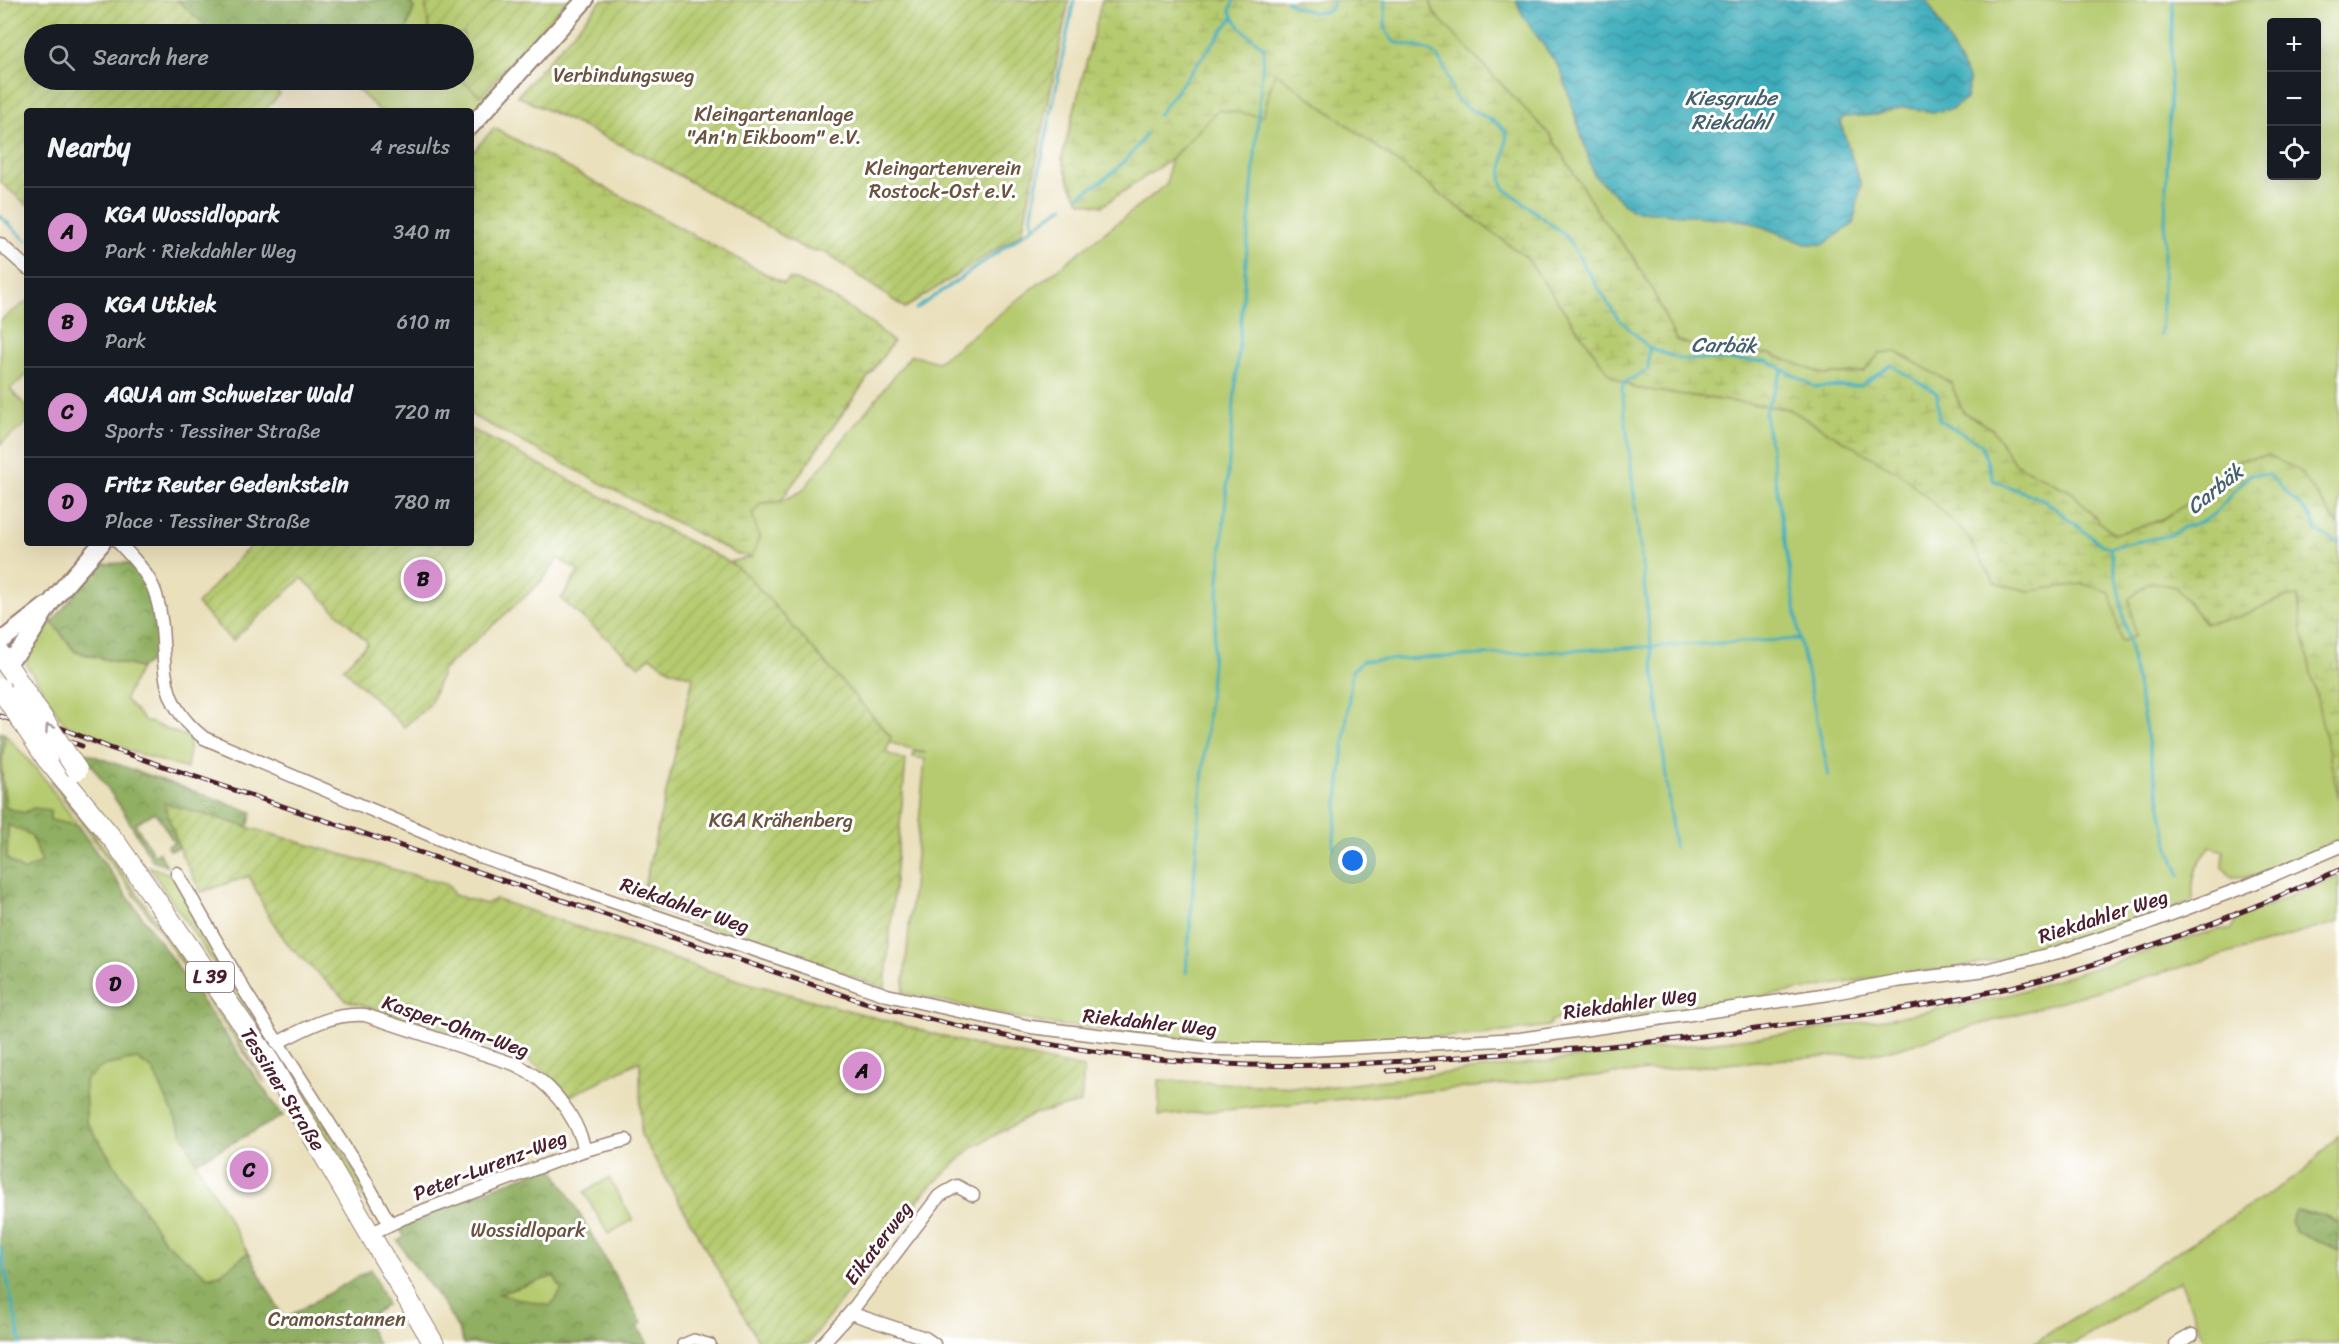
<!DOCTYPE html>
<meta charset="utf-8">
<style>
:root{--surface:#171b24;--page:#20242c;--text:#f1f3f6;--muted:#9ea1a6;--line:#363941;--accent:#d690ce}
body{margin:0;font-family:Sriracha,sans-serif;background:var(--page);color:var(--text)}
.controls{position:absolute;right:18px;top:18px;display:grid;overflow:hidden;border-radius:6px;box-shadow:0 6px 24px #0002}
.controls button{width:54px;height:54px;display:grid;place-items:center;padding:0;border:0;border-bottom:2px solid var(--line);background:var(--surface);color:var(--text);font:30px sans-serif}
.you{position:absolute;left:1353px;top:861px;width:21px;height:21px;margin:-15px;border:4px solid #fff;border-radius:50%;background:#1a73e8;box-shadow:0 0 0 9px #1a73e833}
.badge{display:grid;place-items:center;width:39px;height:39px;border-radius:50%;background:var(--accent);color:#111;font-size:20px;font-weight:700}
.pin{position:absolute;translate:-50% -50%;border:3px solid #fff;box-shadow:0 2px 6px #0006}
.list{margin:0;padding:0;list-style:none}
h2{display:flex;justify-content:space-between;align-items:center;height:78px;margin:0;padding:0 24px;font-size:26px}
h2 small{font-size:20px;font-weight:400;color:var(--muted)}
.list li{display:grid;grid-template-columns:39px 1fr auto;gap:18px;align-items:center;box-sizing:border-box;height:90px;padding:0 24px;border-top:2px solid var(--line)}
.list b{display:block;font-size:22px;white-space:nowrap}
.list p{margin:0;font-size:20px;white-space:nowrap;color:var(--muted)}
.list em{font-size:20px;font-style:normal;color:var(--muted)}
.icon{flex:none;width:33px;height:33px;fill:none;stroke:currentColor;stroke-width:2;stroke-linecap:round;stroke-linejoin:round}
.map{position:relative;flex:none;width:2339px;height:1344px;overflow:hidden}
.search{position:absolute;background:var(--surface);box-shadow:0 6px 24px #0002;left:24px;top:24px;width:450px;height:66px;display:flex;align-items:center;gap:15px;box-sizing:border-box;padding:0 21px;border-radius:33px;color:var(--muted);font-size:22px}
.panel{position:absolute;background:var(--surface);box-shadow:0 6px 24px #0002;left:24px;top:108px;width:450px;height:438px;border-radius:6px}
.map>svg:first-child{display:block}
</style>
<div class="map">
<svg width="2339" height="1344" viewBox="0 0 2339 1344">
<defs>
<pattern id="forest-crowns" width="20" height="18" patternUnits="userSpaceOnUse" patternTransform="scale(1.5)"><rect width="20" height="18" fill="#90af62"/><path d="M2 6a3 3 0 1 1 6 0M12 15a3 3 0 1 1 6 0" fill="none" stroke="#788e51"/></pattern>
<pattern id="wetland-marsh" width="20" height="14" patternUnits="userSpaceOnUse" patternTransform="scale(1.5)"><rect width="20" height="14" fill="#b6cb6f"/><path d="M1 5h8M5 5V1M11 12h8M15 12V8" fill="none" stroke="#9eae60"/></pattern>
<pattern id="garden-furrows" width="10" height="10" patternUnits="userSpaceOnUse" patternTransform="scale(1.5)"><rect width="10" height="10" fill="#b6cb6f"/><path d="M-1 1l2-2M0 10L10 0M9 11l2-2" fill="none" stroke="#9eae60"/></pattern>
<pattern id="water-waves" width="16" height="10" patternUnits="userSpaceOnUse" patternTransform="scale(1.5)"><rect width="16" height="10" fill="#3eadbb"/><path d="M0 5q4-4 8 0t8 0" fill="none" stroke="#368c98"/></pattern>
</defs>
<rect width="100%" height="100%" fill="#fff"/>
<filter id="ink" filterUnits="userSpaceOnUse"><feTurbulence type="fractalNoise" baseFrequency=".0167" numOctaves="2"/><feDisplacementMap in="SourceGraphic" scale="12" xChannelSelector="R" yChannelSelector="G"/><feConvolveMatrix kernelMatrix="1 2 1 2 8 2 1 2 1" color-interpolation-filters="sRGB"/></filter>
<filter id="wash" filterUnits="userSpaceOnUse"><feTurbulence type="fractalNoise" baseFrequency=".008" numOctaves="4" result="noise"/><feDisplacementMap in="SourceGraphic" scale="24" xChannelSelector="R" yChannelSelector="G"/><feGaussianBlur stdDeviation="1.35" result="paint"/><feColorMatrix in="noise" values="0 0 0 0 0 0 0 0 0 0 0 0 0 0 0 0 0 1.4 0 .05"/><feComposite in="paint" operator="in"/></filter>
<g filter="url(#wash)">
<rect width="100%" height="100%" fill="#eae0bc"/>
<!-- green -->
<g fill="#b6cb6f" stroke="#80754d" stroke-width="1.5" fill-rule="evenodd">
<path d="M408 0H425L430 34H405L414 8Z"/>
<path d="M567 0H578L471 117V111H380L358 90 339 80H354L386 89 390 80H462L480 96Z"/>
<path d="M1430 0H1516L1523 16 1561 70 1594 175 1631 210 1748 221 1806 244H1824L1853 224 1861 185 1840 122 1843 117 1875 115 1904 107 1933 112 1970 81 1927 0H2339V526L2298 470 2240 459C2205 495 2165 526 2114 534L2099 522 2073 493 2014 463 1992 429 1963 412 1951 383 1879 354 1864 372 1826 375 1770 354 1712 352 1676 340 1651 287 1633 257 1434 13ZM2272 22H2316V176H2272Z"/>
<path d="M1275 72 1526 257 1610 375 1634 388 1789 409 2107 578 2135 636 2123 563 2260 537 2339 634V840L2258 876 2232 877 2223 868 2224 851 2211 847C2196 863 2191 878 2193 900L2151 918 2104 932 2020 955 1957 968 1892 975 1655 1014 1552 1020 1548 1026 1480 1035 1324 1043 1230 1042 1047 1024 903 993 925 759 913 757 914 752 926 753 888 742 891 737 747 575 729 562 752 557 759 537 752 514 761 503 780 502 802 491 911 355 938 362 1167 184 1170 160 1218 110Z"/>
<path d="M27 301V375L10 389 27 407V423L0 444V321Z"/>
<path d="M52 622 75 652 140 668 125 699 144 720 190 738 187 769 130 751 66 726 27 666V656Z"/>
<path d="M5 734 40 773 78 826 50 820V811L24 813 6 808 1 767Z"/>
<path d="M53 780 126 877 237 1037 265 1083 141 904 51 781Z"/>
<path d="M8 824 31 835 42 862 24 871 7 859Z"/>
<path d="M148 866 173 875 383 1218 375 1216 269 1043Z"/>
<path d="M2339 876V922L1880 1053 1758 1061 1159 1116V1080L1317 1088 1801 1032 1897 1017 1999 998 2219 929 2230 930 2238 918Z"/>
<path d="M137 1059 153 1070 196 1162 248 1253 220 1274 208 1277 164 1241 86 1121 85 1080 103 1066Z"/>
<path d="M2339 1135V1224L2325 1215 2339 1250V1344H2206L2180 1280 2074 1344H2032L2302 1173Z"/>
<path d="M609 1178 633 1220 608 1234 584 1192Z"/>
<path d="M554 1276 562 1290 550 1306 497 1294Z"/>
</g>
<!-- forest -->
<g fill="url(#forest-crowns)" stroke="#6d6746" stroke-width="1.5" fill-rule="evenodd">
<path d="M177 0H408L414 8 405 34H214Z"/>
<path d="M127 563C151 574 163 628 157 652 155 660 147 664 140 668L75 651 52 622 99 564Z"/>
<path d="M0 732 5 734 1 767 6 808 24 813 33 808 50 810V820L78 826 283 1116 196 1162 153 1070 137 1059 103 1066 85 1080 86 1121 164 1241 208 1277 220 1274 248 1253 284 1319 371 1269 387 1305 364 1320 378 1344H0ZM8 825 31 835 42 862 24 871 7 859Z"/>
<path d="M83 752 252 812 248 827 165 803 179 848 170 850 167 847 174 842 155 812 135 824 154 855 159 852 167 866 152 860 123 811Z"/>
<path d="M552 1166 642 1323 638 1326 648 1344H464C449 1302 420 1278 398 1241L404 1237 397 1223ZM554 1276 562 1290 550 1306 499 1294Z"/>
<path d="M2296 1211 2325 1215 2339 1224V1250L2295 1232 2291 1221Z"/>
</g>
<!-- wetland -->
<g fill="url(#wetland-marsh)" stroke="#80754d" stroke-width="1.5">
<path d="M1102 0H1430L1434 13 1551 136 1601 217 1633 257 1651 287 1676 340 1712 352 1770 354 1826 375 1864 372 1879 354 1897 352 1951 383 1963 412 1992 429 2014 463 2073 493 2100 523 2114 534 2160 521 2214 486 2240 459 2267 456 2298 469 2339 526V799L2301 627 2298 596 2283 598 2233 619 2205 623 2176 587 2150 582 2129 599 2135 636 2121 642 2110 592 2083 584 2029 591 1995 583 1965 533 1904 476 1789 409 1634 388 1610 375 1526 257 1275 72 1263 116 1218 110 1170 160 1102 206 1081 202 1070 184 1062 158Z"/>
<path d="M494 128 783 283 790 278C827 292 863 314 893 342L780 502 761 503 752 514 759 537 752 557 736 554 471 415V154Z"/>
</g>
<!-- garden -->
<g fill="url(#garden-furrows)" stroke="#80754d" stroke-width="1.5">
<path d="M0 0H177L214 34H34V80H265L280 94 264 111H27V205L0 182Z"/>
<path d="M425 0H567L480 96 462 80 464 34H430Z"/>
<path d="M602 0H1069L1022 233 905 308 824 252 805 249 651 159 517 96Z"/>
<path d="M471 429 729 562 747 575 891 737 886 753 906 760 885 988 640 904 693 677 671 670 650 657 639 666 561 599 579 571 558 558 541 582 443 670 430 704 404 727 343 668 368 643 302 578 232 641 197 604 253 543H471Z"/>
<path d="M164 803 448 885 454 895 486 904 495 899 731 978 982 1047 1084 1068 1081 1103 1034 1114 973 1147 925 1192 808 1344H760L641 1135 640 1061 570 1096 547 1073 520 1055 346 1000 289 946 268 915 249 876 201 892 181 853Z"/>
</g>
<!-- water -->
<path fill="url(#water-waves)" stroke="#446673" stroke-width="1.5" d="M1516 0H1927L1970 81 1966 99 1952 109 1933 112 1904 107 1875 115 1843 117 1840 122 1861 185 1853 224 1824 244H1806L1748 221 1631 210 1594 175 1561 70 1523 16Z"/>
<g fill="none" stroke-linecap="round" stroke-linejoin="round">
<!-- stream -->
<g stroke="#3eadbb" stroke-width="3">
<path d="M1286 0C1297 9 1316 16 1330 10L1334 0"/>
<path d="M1385 0V29L1394 42C1426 50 1438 45 1449 80 1451 88 1453 95 1458 101 1474 116 1493 114 1507 134L1501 180 1504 188 1566 236 1616 316 1649 348 1680 359 1768 361 1815 387 1860 386 1891 365 1937 393 1939 420 1981 444 1994 481 2044 500 2102 545 2110 547 2172 535 2184 527 2204 521 2216 512 2249 475 2258 474 2269 475 2312 518 2316 531 2339 543"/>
<path d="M1158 115 1233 17"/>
<path d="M1079 196C1110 176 1125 166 1146 134"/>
<path d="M0 216 27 241"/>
<path d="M1034 226 1032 216 1036 187 1074 0"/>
<path d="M916 309 1064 206"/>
<path d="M2161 336 2173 0"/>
<path d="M1649 348 1648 370 1625 382 1622 388 1674 847"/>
<path d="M2110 547 2169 848 2180 876"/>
<path d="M1800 640 1829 776"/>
<path d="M1333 848 1352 671 1363 661 1800 639 1765 412 1783 369"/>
<path d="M1186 973 1264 47C1250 37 1237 27 1230 10L1234 0"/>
<path d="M0 1247 21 1344"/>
</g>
</g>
</g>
<g filter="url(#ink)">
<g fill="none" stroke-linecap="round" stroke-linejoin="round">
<!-- pedestrian casing -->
<g stroke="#9a8074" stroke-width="12">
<path id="pedestrian" d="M682 1344 694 1339 711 1344"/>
</g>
<!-- minor casing -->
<g stroke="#9a8074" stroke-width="15">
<g id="minor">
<path d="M0 244 27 268"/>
<path d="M119 543C133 558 150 575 156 595 173 653 147 693 204 738L479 856 887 995 1031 1027 1213 1049 1307 1050 1520 1039 1829 994 1896 981 1986 970 2059 952 2145 924 2247 886 2339 847"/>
<path d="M177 873 246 993 361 1173 390 1224"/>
<path d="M277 1043C306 1028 331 1013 365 1015L514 1064C548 1079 576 1114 585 1150"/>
<path d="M370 1234 401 1219 585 1150 626 1140"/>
<path d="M850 1313 925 1338 934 1344"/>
<path d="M822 1344 850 1313 939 1196 957 1186 973 1195"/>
<path d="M2176 1344 2192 1335"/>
</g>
</g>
<!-- secondary casing -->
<g stroke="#9a8074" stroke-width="20">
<g id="secondary">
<path d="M471 126 585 0"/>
<path d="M0 642 46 606"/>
<path d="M6 662C29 647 37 621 53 600 69 580 86 562 102 543"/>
</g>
</g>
<!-- primary casing -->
<g stroke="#9a8074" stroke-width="22">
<g id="primary">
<path d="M0 654 21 686"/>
<path d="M47 759 116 843 269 1061 434 1344"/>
</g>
</g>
<!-- pedestrian -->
<use href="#pedestrian" stroke="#fff" stroke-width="9"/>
<!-- minor -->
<use href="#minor" stroke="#fff" stroke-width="12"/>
<!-- secondary -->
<use href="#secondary" stroke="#fff" stroke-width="16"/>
<!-- primary -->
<use href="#primary" stroke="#fff" stroke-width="20"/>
<!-- rail casing -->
<g stroke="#4a1f2b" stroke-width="5">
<g id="rail">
<path d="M0 703 110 748 861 1001C988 1037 1117 1061 1249 1065 1343 1068 1436 1058 1530 1052 1610 1048 1691 1038 1771 1027 1861 1016 1952 1003 2040 980 2142 952 2242 914 2339 870"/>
<path d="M0 716 82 746"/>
<path d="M1388 1071 1433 1068"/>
</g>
</g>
<!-- rail -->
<use href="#rail" stroke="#fff" stroke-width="3" stroke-dasharray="9" stroke-linecap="butt"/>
<!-- primary-bridge casing -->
<g stroke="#9a8074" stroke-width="22" stroke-linecap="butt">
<g id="primary-bridge">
<path d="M21 686 77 770"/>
<path d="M0 688 47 759"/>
</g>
</g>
<!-- primary-bridge -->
<use href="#primary-bridge" stroke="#fff" stroke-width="20"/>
</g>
<!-- one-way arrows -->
<defs><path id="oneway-chevron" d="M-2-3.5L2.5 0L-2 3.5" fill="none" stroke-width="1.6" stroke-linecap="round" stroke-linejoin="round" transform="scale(1.5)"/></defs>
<use stroke="#ae9aa0" href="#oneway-chevron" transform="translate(49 728) rotate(-124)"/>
</g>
<g text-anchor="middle" stroke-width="6" stroke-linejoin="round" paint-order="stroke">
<!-- shield labels -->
<rect fill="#fff" stroke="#80626b" stroke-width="1.5" x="186" y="962" width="48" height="30" rx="4.5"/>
<g font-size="18" font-weight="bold" fill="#4a1f2b">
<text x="210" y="983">L 39</text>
</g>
<!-- park labels -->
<g font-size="20" fill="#6a533f" stroke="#fff">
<text x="624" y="82">Verbindungsweg</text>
<text x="774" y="121">Kleingartenanlage<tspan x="774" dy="23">"An'n Eikboom" e.V.</tspan></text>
<text x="943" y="175">Kleingartenverein<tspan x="943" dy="23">Rostock-Ost e.V.</tspan></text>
<text x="781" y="827">KGA Krähenberg</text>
<text x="528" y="1237">Wossidlopark</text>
<text x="337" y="1326">Cramonstannen</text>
</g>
<!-- street labels -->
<g font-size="20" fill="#4a1f2b" stroke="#fff">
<text transform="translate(685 905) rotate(19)" y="7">Riekdahler Weg</text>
<text transform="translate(2103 916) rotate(-18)" y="7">Riekdahler Weg</text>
<text transform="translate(1630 1003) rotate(-8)" y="7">Riekdahler Weg</text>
<text transform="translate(1150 1022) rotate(6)" y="7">Riekdahler Weg</text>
<text transform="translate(456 1026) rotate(19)" y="7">Kasper-Ohm-Weg</text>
<text transform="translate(283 1089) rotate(58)" y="7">Tessiner Straße</text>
<text transform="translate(490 1165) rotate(-21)" y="7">Peter-Lurenz-Weg</text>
<text transform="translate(878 1243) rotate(-53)" y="7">Eikaterweg</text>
</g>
<!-- water labels -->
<g font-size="21" font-style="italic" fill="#455f6c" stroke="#fff">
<text x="1731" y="105">Kiesgrube<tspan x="1731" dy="24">Riekdahl</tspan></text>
<text transform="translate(1724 345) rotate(1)" y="7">Carbäk</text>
<text transform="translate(2215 489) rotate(-39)" y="7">Carbäk</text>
</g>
</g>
</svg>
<div class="controls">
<button>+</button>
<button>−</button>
<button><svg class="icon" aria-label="locate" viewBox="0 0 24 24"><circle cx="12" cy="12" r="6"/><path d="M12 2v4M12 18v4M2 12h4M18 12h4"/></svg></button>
</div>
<div class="you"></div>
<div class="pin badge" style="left:862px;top:1071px">A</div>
<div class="pin badge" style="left:423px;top:579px">B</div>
<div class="pin badge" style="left:249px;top:1170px">C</div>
<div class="pin badge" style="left:115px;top:984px">D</div>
<div class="search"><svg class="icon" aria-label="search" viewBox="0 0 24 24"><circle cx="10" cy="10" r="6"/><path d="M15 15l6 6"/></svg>Search here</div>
<section class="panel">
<h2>Nearby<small>4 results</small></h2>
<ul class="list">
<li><span class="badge">A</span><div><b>KGA Wossidlopark</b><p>Park · Riekdahler Weg</p></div><em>340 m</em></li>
<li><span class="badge">B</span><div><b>KGA Utkiek</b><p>Park</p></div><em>610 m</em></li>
<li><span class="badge">C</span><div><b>AQUA am Schweizer Wald</b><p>Sports · Tessiner Straße</p></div><em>720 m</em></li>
<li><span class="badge">D</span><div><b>Fritz Reuter Gedenkstein</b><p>Place · Tessiner Straße</p></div><em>780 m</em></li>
</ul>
</section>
</div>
